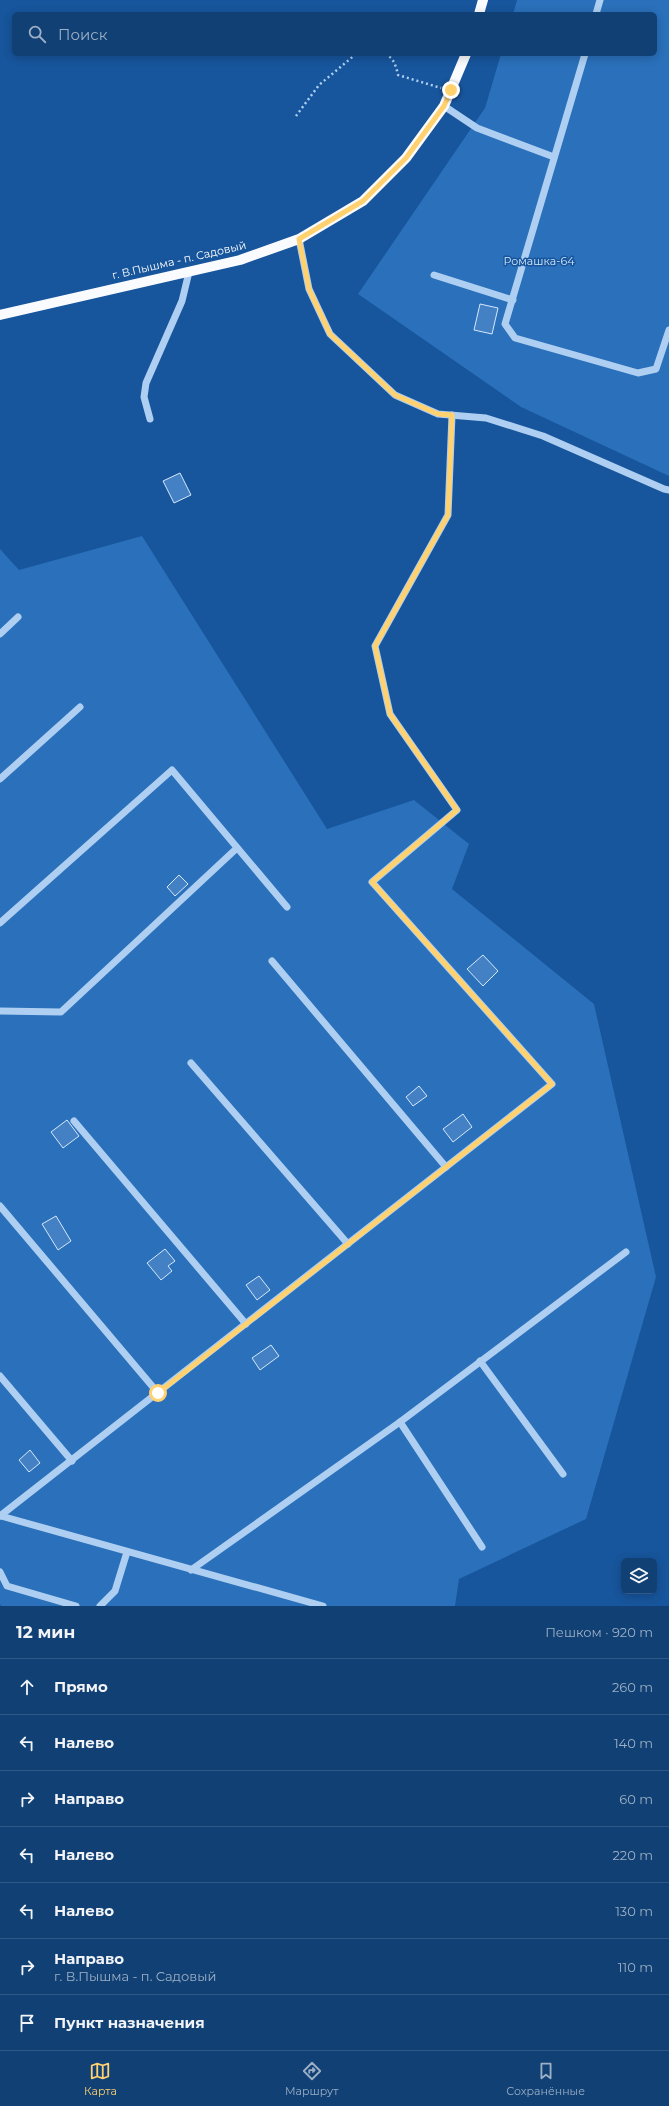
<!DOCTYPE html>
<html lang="ru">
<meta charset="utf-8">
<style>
:root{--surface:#114075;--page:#1e4b7d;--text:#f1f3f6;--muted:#9cafc5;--line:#305987;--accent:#ffd16f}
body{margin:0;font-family:Montserrat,sans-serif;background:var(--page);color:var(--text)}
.controls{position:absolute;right:12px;bottom:12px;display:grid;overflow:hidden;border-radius:6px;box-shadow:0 2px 10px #0003}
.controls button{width:36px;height:36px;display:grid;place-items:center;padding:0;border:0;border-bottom:1px solid var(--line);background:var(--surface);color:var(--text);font:20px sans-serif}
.stop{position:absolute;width:12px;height:12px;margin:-9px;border:3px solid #ffd16f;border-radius:50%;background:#fff}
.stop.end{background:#ffd16f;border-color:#fff;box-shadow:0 1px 4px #0008}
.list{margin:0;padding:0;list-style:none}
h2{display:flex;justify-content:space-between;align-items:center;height:52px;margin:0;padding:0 16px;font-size:17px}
h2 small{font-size:13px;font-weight:400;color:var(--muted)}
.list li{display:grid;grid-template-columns:26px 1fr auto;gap:12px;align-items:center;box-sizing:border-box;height:56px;padding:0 16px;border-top:1px solid var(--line)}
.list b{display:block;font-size:15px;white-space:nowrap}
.list p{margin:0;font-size:13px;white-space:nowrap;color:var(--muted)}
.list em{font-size:13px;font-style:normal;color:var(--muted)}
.icon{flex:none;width:22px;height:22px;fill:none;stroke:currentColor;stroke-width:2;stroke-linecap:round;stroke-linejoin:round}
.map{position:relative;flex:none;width:669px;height:1606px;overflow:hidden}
.search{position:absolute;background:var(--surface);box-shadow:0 2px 10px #0003;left:12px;right:12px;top:12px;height:44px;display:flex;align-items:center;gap:10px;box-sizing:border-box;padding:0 14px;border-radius:6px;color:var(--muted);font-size:15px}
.sheet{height:444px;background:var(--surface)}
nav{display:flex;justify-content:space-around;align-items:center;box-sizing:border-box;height:56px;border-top:1px solid var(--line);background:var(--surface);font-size:11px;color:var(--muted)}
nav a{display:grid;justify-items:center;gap:2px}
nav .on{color:var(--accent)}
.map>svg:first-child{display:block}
</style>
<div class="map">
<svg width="669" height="1606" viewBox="0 0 669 1606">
<rect width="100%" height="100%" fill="#17559c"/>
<!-- green -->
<g fill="#2a70ba">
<path d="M517 0H669V476L521 407 358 294 485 108 501 54H655V14H513Z"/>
<path d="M142 536 327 829 414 800 469 844 452 889 594 1004 656 1277 586 1519 459 1579 455 1606H1L0 1604V549L19 570Z"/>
</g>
<!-- building -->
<g fill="#4481c4" stroke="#d5e8fc">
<path d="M480 304 498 308 492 334 474 330Z"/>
<path d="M180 473 191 495 174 503 163 481Z"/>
<path d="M179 875 188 884 175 896 167 887Z"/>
<path d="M483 955 498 971 483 986 467 969Z"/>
<path d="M419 1086 427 1096 413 1106 406 1097Z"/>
<path d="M463 1114 472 1127 453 1142 443 1129Z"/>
<path d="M67 1120 79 1136 63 1148 51 1132Z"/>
<path d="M56 1216 71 1241 58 1250 42 1224Z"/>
<path d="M165 1249 175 1261 168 1266 172 1271 161 1280 147 1263Z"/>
<path d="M259 1276 270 1290 257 1300 246 1285Z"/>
<path d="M271 1345 279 1356 260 1370 252 1358Z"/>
<path d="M30 1450 40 1463 29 1472 19 1460Z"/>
</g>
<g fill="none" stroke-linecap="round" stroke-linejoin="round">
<!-- path -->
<g stroke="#aecff2" stroke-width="2.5" stroke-dasharray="2 3" stroke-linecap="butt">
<path d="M385 54C394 58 396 66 398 75L441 88"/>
<path d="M296 116 319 85 356 54"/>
</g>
<!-- minor -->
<g stroke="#aecff2" stroke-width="7">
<path d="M596 14 600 0"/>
<path d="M585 54 505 324 515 338 638 373 656 369 669 330"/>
<path d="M444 106 477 128 554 157"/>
<path d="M299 239 309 289 330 334 395 395 438 414 486 418 543 436 664 489 669 490"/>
<path d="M434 275 513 300"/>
<path d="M150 419 144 397 146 383 182 301 189 272"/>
<path d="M0 634 18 617"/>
<path d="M0 779 80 707"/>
<path d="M0 923 172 770 287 907"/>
<path d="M272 961 446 1167"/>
<path d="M0 1011 61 1012 237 848"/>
<path d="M191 1063 348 1244"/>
<path d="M74 1121 246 1324"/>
<path d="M0 1206 158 1393"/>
<path d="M480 1361 563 1474"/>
<path d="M0 1376 72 1461"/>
<path d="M400 1422 482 1547"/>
<path d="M0 1516 552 1084 372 882 457 810 390 714 375 646 448 515 452 415"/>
<path d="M1 1516 323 1606"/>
<path d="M191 1570 400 1422 626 1252"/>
<path d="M0 1572 7 1586 76 1606"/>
<path d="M100 1606 115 1591 127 1552"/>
</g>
<!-- major -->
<g stroke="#f9fbff" stroke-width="10">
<path d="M479 14 483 0"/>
<path d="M0 315 240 260 299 239 363 201 406 158 444 106 466 54"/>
</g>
</g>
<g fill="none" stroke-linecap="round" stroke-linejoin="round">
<!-- route -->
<path stroke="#ffd16f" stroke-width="5" d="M158 1393 552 1084 372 882 457 810 390 714 375 646 448 515 452 415 438 414 395 395 330 334 309 289 299 239 363 201 406 158 444 106 451 90"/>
</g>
<g text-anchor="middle" stroke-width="3" stroke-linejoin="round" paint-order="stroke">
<!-- street labels -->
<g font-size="11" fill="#fff" stroke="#17559c">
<text transform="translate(179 260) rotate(-13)" y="4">г. В.Пышма - п. Садовый</text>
</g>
<!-- park labels -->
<g font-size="11" fill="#d5e8fc" stroke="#17559c">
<text x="539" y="265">Ромашка-64</text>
</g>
</g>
</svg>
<div class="controls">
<button><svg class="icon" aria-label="layers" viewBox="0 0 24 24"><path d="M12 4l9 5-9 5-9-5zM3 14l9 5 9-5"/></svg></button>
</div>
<div class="stop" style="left:158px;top:1393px"></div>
<div class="stop end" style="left:451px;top:90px"></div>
<div class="search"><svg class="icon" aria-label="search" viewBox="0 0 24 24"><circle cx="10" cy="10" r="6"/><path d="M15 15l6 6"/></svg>Поиск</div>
</div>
<section class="sheet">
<h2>12 мин<small>Пешком · 920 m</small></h2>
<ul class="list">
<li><svg class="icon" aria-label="ahead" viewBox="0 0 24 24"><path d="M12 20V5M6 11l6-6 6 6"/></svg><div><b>Прямо</b></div><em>260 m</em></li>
<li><svg class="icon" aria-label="left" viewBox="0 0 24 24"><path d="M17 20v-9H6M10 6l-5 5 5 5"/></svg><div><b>Налево</b></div><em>140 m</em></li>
<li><svg class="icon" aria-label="right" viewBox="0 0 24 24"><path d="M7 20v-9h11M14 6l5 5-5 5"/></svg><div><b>Направо</b></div><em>60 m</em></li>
<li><svg class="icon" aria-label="left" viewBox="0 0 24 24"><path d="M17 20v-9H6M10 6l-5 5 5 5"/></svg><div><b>Налево</b></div><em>220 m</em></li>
<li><svg class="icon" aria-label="left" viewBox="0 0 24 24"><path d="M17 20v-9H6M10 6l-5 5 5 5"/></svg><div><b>Налево</b></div><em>130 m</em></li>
<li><svg class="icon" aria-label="right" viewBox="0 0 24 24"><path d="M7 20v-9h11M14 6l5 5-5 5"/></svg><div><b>Направо</b><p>г. В.Пышма - п. Садовый</p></div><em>110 m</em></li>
<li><svg class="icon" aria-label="arrive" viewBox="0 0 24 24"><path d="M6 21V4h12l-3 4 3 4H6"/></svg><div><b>Пункт назначения</b></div></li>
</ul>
</section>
<nav>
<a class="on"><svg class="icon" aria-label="map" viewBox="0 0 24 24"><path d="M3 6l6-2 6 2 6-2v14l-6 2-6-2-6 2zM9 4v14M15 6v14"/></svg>Карта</a>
<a><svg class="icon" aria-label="directions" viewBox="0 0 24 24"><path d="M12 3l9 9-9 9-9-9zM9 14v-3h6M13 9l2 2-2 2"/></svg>Маршрут</a>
<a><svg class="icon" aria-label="saved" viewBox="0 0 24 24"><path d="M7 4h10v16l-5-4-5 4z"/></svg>Сохранённые</a>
</nav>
